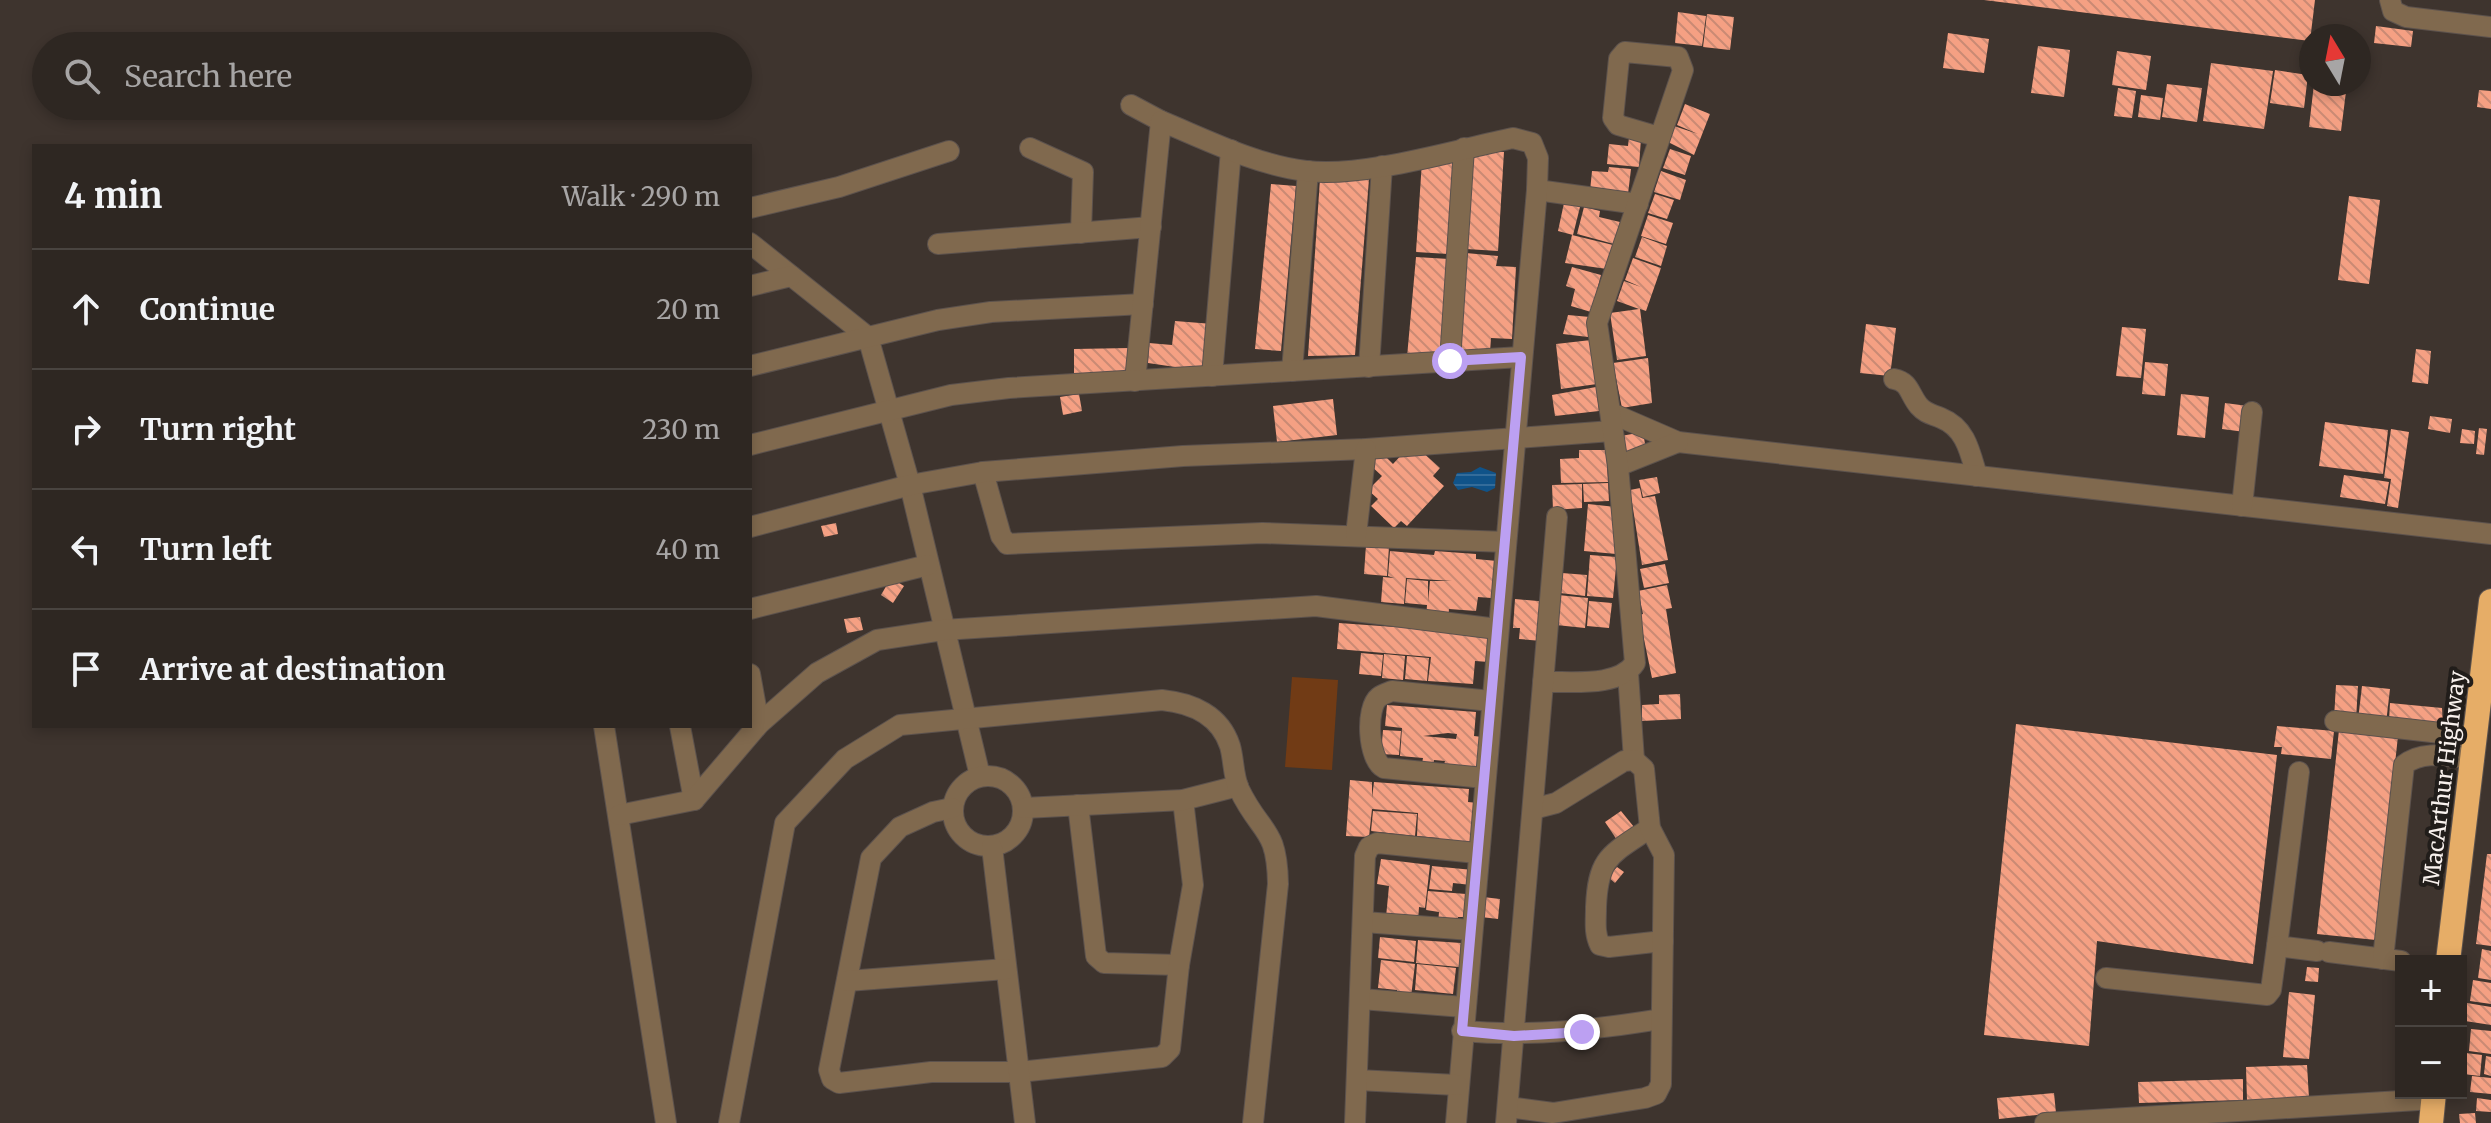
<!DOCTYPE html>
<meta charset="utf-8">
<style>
:root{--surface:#2e2722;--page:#3a332f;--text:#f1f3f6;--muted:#a7a5a5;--line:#494440}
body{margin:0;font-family:Merriweather,serif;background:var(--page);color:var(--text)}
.controls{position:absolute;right:24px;bottom:24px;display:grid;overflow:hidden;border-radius:0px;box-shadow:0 4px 12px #0003}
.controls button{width:72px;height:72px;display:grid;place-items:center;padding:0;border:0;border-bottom:2px solid var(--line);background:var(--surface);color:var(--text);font:40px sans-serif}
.compass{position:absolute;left:2299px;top:24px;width:72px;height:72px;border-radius:50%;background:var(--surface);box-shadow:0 4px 12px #0003;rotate:350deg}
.stop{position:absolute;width:24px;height:24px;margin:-18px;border:6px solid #bca0f2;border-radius:50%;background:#fff}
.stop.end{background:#bca0f2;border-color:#fff;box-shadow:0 2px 8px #0008}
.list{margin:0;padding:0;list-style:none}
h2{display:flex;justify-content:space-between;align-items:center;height:104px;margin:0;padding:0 32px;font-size:34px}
h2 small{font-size:26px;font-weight:400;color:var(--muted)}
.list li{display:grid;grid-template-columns:52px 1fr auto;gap:24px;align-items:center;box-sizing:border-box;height:120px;padding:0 32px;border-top:2px solid var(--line)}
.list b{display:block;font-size:30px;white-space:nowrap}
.list em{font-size:26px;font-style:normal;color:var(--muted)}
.icon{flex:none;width:44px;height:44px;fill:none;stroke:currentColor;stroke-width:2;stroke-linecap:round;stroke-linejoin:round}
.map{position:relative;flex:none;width:2491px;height:1123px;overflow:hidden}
.search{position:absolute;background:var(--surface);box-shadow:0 4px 12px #0003;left:32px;top:32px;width:720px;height:88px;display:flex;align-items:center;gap:20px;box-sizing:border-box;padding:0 28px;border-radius:44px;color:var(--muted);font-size:30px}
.panel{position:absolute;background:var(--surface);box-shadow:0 4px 12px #0003;left:32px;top:144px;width:720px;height:584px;border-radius:0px}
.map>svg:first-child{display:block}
</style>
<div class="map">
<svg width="2491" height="1123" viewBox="0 0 2491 1123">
<defs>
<pattern id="water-rules" width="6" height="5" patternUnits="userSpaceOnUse" patternTransform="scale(2)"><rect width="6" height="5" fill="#105389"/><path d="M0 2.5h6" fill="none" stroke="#346c9a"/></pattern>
<pattern id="building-back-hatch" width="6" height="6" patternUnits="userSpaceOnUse" patternTransform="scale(2)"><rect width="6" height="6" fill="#f5a083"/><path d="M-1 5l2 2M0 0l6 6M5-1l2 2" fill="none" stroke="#ca8a74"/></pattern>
</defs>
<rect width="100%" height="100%" fill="#3e342e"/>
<!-- pitch -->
<path fill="#713b15" d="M1292 677 1338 680 1332 770 1285 767Z"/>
<!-- water -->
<path fill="url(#water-rules)" d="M1480 467 1496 473 1495 488 1487 492 1472 487 1458 490 1453 483 1457 473 1471 472Z"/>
<!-- building -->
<g fill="url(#building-back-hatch)" fill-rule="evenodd">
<path d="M1984 0H2315L2310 41Z"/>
<path d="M1678 12 1706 16 1702 46 1675 43Z"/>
<path d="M1707 14 1734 17 1730 50 1703 47Z"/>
<path d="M2376 26 2413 31 2411 47 2374 43Z"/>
<path d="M1948 33 1989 39 1984 73 1943 68Z"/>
<path d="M2038 46 2070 50 2064 97 2031 93Z"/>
<path d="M2117 51 2151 56 2146 90 2112 85Z"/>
<path d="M2211 63 2273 71 2264 129 2203 121Z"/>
<path d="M2275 70 2308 75 2304 108 2270 103Z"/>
<path d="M2167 84 2202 88 2197 122 2162 117Z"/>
<path d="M2314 84H2347L2341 131 2309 127Z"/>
<path d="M2118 88 2136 91 2132 118 2114 116Z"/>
<path d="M2479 90 2491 91V109L2477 107Z"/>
<path d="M2141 95 2163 98 2160 120 2138 117Z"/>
<path d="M1685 104 1710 114 1694 155 1668 142 1674 126 1698 134 1677 125Z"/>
<path d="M1629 137 1641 138 1639 167 1607 164 1609 144 1628 146Z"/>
<path d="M1670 149 1691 156 1685 175 1663 168Z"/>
<path d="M1472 151 1504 152 1498 251 1466 249Z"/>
<path d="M1422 161 1455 163 1448 254 1416 252Z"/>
<path d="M1609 167 1631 169 1628 194 1590 191 1592 171 1608 172Z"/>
<path d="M1661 171 1686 180 1680 200 1654 192Z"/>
<path d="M1320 179H1369L1355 355 1308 356Z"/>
<path d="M1271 184 1296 186 1281 351 1255 349Z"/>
<path d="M1655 194 1674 200 1667 219 1648 213Z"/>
<path d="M2349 196 2380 200 2369 284 2338 280Z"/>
<path d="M1564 203 1580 207 1573 235 1558 231Z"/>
<path d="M1584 207 1600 211 1599 217 1620 222 1614 244 1577 234Z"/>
<path d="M1648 215 1673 223 1666 244 1641 236Z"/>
<path d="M1572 235 1613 245 1607 269 1565 263Z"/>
<path d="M1642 237 1667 246 1661 266 1635 257Z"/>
<path d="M1466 253 1498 256 1496 266 1516 267 1512 339 1491 338 1490 352 1459 350Z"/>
<path d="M1416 257 1449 259 1441 358 1407 357Z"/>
<path d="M1633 258 1661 268 1646 311 1640 309 1646 356 1617 360 1610 313 1639 309 1617 301 1624 281 1641 287 1625 280Z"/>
<path d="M1572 267 1601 275 1591 312 1571 306 1575 289 1566 286Z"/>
<path d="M1568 315 1590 317 1588 337 1563 334Z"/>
<path d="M1175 321 1213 324 1209 372 1148 363 1149 343 1172 345Z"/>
<path d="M1866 324 1896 328 1890 376 1860 373Z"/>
<path d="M2122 327 2146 329 2141 378 2116 376Z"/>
<path d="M1591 340 1597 384 1561 389 1556 344Z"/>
<path d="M1130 348V376H1074V349Z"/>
<path d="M2416 349 2431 351 2428 384 2412 382Z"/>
<path d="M1648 358 1652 403 1622 408 1613 363Z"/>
<path d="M2145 362 2168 364 2165 396 2142 394Z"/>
<path d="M1596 387 1599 411 1555 416 1552 395Z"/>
<path d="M1079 394 1082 411 1063 415 1060 397Z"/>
<path d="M2181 394 2209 397 2205 438 2177 435Z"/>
<path d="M1333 399 1337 435 1277 442 1273 406Z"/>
<path d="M2225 403 2248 406 2245 432 2222 429Z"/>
<path d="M2430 416 2452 419 2450 433 2428 429Z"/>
<path d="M2325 422 2388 430 2383 474 2319 466Z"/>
<path d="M2479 428 2487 429 2484 455 2476 454Z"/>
<path d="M2391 429 2409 432 2398 508 2387 506 2391 479 2384 478Z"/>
<path d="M2462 429 2475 431 2474 444 2460 443Z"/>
<path d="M1643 432 1646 450 1624 454 1621 436Z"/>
<path d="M1419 449 1440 468 1433 476 1444 486 1407 526 1401 521 1394 528 1371 506 1378 499 1368 490 1382 476 1369 464 1381 452 1393 464 1406 450 1412 456Z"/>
<path d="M1579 450H1606L1608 482 1561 483 1560 459 1579 458Z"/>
<path d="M2344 475 2389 482 2385 504 2340 497Z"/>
<path d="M1657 477 1660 493 1643 497 1639 480Z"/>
<path d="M1608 483 1609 501 1584 502 1583 484Z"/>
<path d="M1582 484V508L1553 510 1552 485Z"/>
<path d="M1640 488 1642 498 1655 496 1668 560 1642 565 1630 490Z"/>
<path d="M1588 504 1616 507V554L1584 551Z"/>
<path d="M836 523 838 534 824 537 821 526Z"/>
<path d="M1366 545 1389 547 1387 576 1364 574Z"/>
<path d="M1390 551 1434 555 1435 551 1476 554V559L1497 561 1491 598 1478 597 1476 611 1449 609 1448 621 1426 619 1427 605 1405 603 1407 579 1428 581V602L1430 581H1452L1406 578 1404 604 1381 602 1383 577 1394 578 1388 576Z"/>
<path d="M1590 555 1617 557 1613 598 1587 596Z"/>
<path d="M1665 564 1669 583 1644 588 1640 569Z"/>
<path d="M1562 573 1587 575 1585 596 1560 593Z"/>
<path d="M891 578 904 586 893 603 881 595Z"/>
<path d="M1667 585 1672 608 1666 609 1676 673 1652 678 1639 615 1643 614 1638 591Z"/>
<path d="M1558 595 1588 598 1585 628 1556 625Z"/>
<path d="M1515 599 1549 602 1542 641 1519 639 1520 628H1513Z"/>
<path d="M1589 601 1612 603 1609 628 1587 626Z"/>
<path d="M860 617 863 630 847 633 844 619Z"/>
<path d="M1339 623 1492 634 1489 662 1475 661 1473 684 1428 681 1431 657 1337 649Z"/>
<path d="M1361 653 1383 655 1381 676 1359 674Z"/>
<path d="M1384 654 1405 656 1403 680 1382 678Z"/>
<path d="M1407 656 1429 658 1427 681 1405 679Z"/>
<path d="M2336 685 2358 686 2356 719 2334 718Z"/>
<path d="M2362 686 2390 689 2386 723 2358 720Z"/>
<path d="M1680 694 1681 719 1642 721V705L1659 704V695Z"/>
<path d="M2390 703 2442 708 2443 726 2389 720Z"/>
<path d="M1387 705 1476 712 1474 736 1482 737 1479 768 1444 765 1445 761 1434 760 1433 770 1421 769 1423 758 1400 756 1402 728 1385 726ZM1448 733 1457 734 1456 739 1423 736Z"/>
<path d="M2016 724 2277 755 2253 964 2097 941 2089 1046 1984 1035Z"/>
<path d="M2277 726 2334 731 2331 759 2281 754 2282 747H2274Z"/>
<path d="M1383 730 1401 731 1399 755 1381 754Z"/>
<path d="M2339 730 2398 736 2376 940 2317 934Z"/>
<path d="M1350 780 1372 782V798L1374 782 1469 789 1468 802 1478 803 1474 847 1439 844V838L1417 836 1418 813 1372 809 1369 837 1346 836Z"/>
<path d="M1373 811 1417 814 1415 836 1371 831Z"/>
<path d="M1621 811 1634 827 1619 843 1605 822Z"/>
<path d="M2487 854H2491V946L2476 944Z"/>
<path d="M1381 859 1430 865 1425 908 1419 907 1418 921 1386 917 1389 886 1377 884Z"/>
<path d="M1432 866 1473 870 1471 885 1453 883 1452 891 1429 889Z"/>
<path d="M1617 867 1624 872 1615 883 1608 877Z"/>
<path d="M1428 891 1466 894 1463 917H1458L1457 926 1438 924 1439 912 1426 910Z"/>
<path d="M1483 897 1500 899 1498 919 1481 917Z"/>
<path d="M1380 937 1416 941 1414 962 1378 958Z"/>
<path d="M1418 940 1461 943 1459 967 1416 963Z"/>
<path d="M2482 949 2491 951V980L2478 978Z"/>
<path d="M1381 960 1415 964 1411 997 1397 996V990L1378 988Z"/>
<path d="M1417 964 1456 968 1453 994 1415 990Z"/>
<path d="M2307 967 2319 968 2318 982 2305 981Z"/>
<path d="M2473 980 2491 983V1004L2470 1001Z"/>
<path d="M2289 992 2315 995 2309 1059 2283 1057Z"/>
<path d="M2467 1003 2491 1007V1025L2465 1021Z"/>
<path d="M2471 1029 2491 1031V1054L2469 1051Z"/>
<path d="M2466 1053 2482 1055 2480 1076 2463 1074Z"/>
<path d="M2486 1056 2491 1057V1076L2484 1074Z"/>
<path d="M2307 1065 2309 1098 2247 1101 2246 1067Z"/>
<path d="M2472 1076 2491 1078V1094L2470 1092Z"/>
<path d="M2243 1079V1100L2139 1103 2138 1082Z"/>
<path d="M2054 1093 2056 1113 1999 1119 1997 1098Z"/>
<path d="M2477 1098 2491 1100V1112L2476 1111Z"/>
<path d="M2475 1113 2476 1123H2460L2459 1114Z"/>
</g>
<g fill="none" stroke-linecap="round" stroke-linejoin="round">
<!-- minor casing -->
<g stroke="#5c524d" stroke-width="22">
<g id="minor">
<path d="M2390 0 2393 11 2406 17 2491 27"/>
<path d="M1131 105 1161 121"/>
<path d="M1030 148 1083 172 1081 233"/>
<path d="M1537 190 1638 204"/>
<path d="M750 208 839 187 949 151"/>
<path d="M750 243 868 337 910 485 980 776"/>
<path d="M938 244 1151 227"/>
<path d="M750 286 791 276"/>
<path d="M1450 361 1464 148"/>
<path d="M750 366 938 320 991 312 1143 304"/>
<path d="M1369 367 1382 166"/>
<path d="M1292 371 1308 171"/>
<path d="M1212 376 1231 150"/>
<path d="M1894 379C1910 382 1909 394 1919 406 1926 414 1932 414 1941 418 1966 428 1970 452 1977 476"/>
<path d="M1135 381 1161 121C1207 140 1256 165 1306 171 1364 178 1455 150 1513 138L1532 143 1538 158 1537 190 1456 1123"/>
<path d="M1611 413 1678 442 2491 534"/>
<path d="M750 445 951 395 1009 388 1521 357"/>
<path d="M1618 466 1678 442"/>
<path d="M983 472 1001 536 1007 544 1262 533 1506 542"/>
<path d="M2242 506 2252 412"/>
<path d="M750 527 910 485 983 472 1183 456 1366 449 1612 431"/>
<path d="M1356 535 1366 449"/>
<path d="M750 609 928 565"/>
<path d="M1628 673 1634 760"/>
<path d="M750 674 759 724"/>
<path d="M1543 682C1571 681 1618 688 1635 663L1618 466 1597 323 1683 70 1678 57 1625 52 1619 59 1613 118 1618 125 1659 137"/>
<path d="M2335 721 2476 737"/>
<path d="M604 726 666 1123"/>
<path d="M680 726 694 800"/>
<path d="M2299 772 2277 946 2317 951"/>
<circle cx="988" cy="811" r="35"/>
<path d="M1484 778 1384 768C1368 760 1365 708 1379 697 1383 694 1387 693 1392 691L1491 701"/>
<path d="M1078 805 1096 956 1104 963 1179 965"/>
<path d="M952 808 933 812 900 827 871 858 829 1070 832 1079 839 1083 931 1072H1019L1162 1057 1170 1049 1179 965 1193 885 1183 800"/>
<path d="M1024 808 1183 800 1238 786"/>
<path d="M619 815 694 800 759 724 817 673 877 640 943 630 1316 606 1497 629"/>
<path d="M1650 828C1610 855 1598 857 1596 907 1596 921 1594 933 1600 945L1609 947 1663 941"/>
<path d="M992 847 1025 1123"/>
<path d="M1364 922 1471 930"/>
<path d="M2329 952 2401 961"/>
<path d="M2383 959 2404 765C2423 749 2451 757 2474 759"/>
<path d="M2106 978 2267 995 2271 990 2277 946"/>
<path d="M847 981 1006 969"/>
<path d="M1361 999 1464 1007"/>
<path d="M1462 1031C1530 1037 1593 1030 1661 1019"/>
<path d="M1357 1080 1457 1085"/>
<path d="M1508 1107 1553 1113 1645 1098 1656 1094 1661 1084 1664 855 1650 828 1644 769 1634 760 1624 761 1556 803 1533 809"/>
<path d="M729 1123 785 823 845 759 900 725 1162 700C1192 703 1220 715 1230 746 1234 760 1233 776 1239 789 1261 835 1277 826 1278 884L1253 1123"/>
<path d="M1355 1123 1365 856 1369 847 1377 843 1477 853"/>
<path d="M1506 1123 1557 517"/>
<path d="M2045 1123 2434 1099"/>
</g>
</g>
<!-- highway casing -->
<g stroke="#5c524d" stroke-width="26">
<g id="highway">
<path d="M2448 961 2491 601"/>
<path d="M2431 1123 2434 1093"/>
</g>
</g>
<!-- minor -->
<use href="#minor" stroke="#80694e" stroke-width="20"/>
<!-- highway -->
<use href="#highway" stroke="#e6ad67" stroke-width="24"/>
</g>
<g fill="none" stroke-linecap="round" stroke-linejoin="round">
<!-- route -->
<path stroke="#bca0f2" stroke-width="10" d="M1450 361 1521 357 1462 1031 1514 1036 1582 1032"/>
</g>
<g text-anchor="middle" stroke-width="8" stroke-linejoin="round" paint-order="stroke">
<!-- street labels -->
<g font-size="22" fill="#f8f1ed" stroke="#211d1a">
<text transform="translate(2444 778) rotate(-83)" y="8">MacArthur Highway</text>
</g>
</g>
</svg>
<div class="controls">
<button>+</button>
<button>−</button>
</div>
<svg class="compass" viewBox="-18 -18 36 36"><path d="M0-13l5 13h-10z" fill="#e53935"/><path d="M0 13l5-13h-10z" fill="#a7a5a5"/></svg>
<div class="stop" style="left:1450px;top:361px"></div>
<div class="stop end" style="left:1582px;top:1032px"></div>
<div class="search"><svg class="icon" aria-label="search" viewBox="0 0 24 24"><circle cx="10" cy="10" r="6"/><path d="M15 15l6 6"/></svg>Search here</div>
<section class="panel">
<h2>4 min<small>Walk · 290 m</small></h2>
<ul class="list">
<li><svg class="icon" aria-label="ahead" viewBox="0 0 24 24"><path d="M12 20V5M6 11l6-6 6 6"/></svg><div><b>Continue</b></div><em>20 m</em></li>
<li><svg class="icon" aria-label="right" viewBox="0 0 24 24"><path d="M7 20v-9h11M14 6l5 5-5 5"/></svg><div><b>Turn right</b></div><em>230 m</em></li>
<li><svg class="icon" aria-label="left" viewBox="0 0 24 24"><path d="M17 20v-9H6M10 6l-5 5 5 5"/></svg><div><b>Turn left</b></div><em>40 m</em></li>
<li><svg class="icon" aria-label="arrive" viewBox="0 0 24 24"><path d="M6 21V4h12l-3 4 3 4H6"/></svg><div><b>Arrive at destination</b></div></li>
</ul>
</section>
</div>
